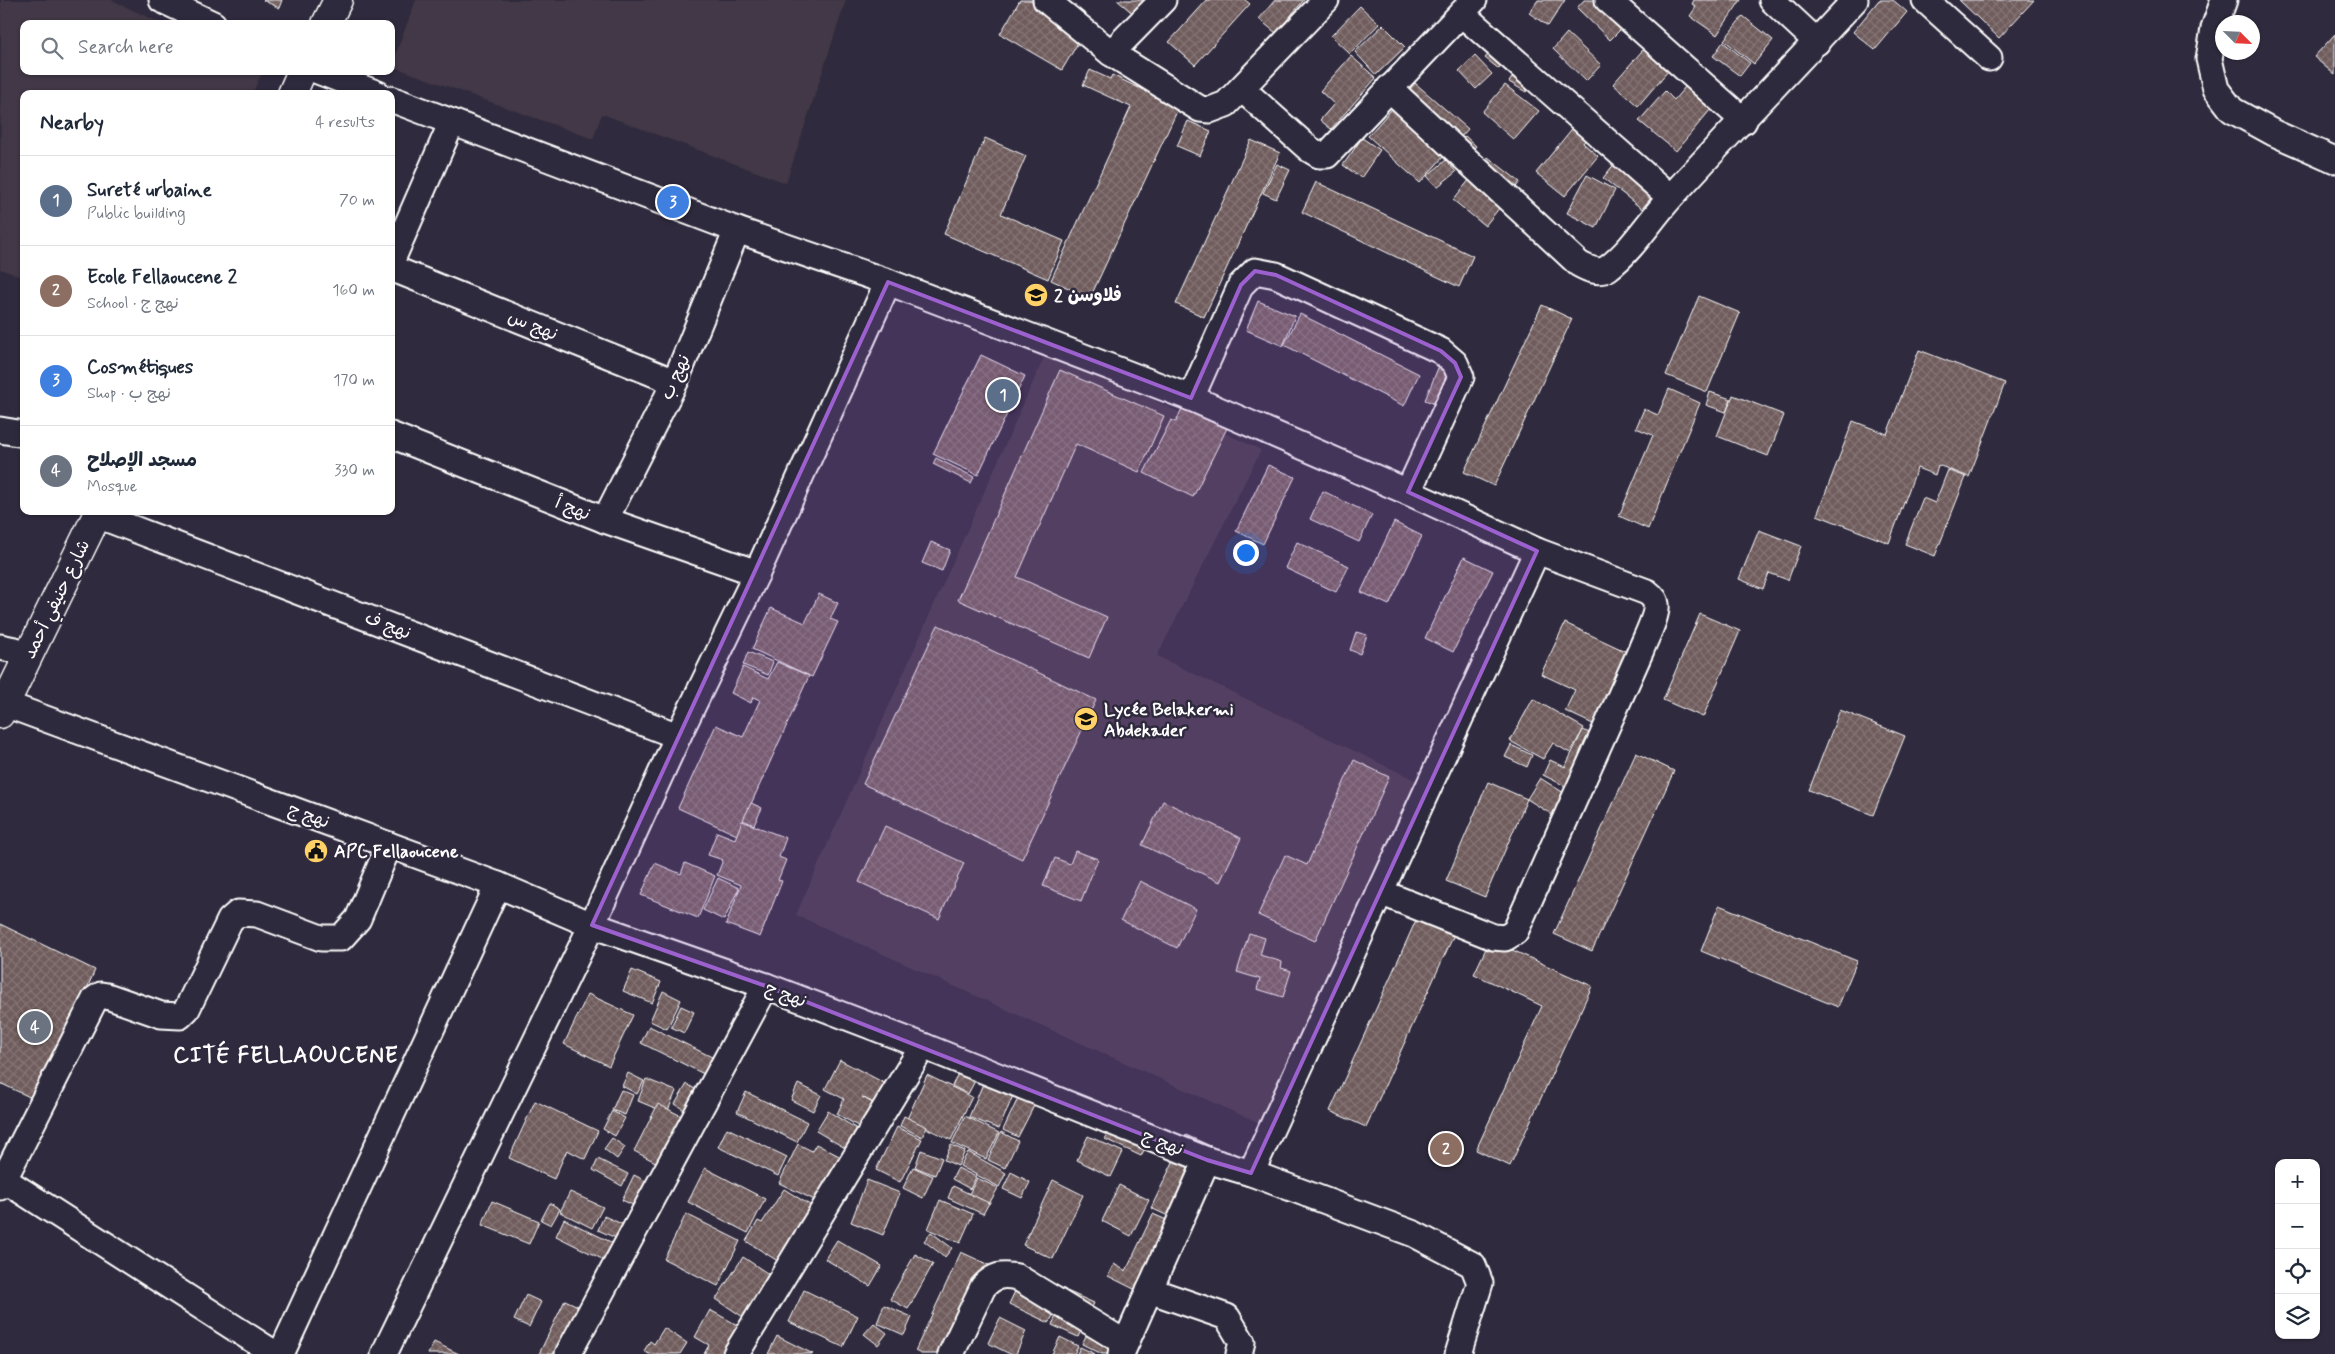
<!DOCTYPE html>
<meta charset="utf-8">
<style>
:root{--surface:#fff;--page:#f6f6f7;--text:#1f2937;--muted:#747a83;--line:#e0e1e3;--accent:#7c3aed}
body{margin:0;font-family:Mynerve,"Playpen Sans Arabic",sans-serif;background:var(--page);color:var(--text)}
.controls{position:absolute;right:15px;bottom:15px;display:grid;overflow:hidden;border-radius:10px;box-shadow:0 1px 4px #0004}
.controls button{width:45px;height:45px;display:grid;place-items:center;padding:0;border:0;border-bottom:1px solid var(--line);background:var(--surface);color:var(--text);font:25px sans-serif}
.compass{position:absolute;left:2215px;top:15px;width:45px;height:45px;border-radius:50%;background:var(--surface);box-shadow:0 1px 4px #0004;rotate:114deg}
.you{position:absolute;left:1245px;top:552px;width:18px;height:18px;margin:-12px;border:4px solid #fff;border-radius:50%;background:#1a73e8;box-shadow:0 0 0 8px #1a73e833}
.badge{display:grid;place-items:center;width:32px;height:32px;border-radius:50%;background:var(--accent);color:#fff;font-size:16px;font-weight:700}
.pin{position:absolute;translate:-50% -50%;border:2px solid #fff;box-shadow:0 1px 5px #0006}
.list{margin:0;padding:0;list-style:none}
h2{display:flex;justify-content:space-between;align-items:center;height:65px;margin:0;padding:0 20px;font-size:21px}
h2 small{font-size:16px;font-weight:400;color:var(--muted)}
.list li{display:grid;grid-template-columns:32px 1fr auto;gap:15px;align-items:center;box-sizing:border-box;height:90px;padding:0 20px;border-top:1px solid var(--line)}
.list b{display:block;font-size:19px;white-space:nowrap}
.list p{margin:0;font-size:16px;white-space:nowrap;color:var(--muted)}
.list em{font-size:16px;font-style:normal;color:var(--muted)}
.icon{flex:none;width:28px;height:28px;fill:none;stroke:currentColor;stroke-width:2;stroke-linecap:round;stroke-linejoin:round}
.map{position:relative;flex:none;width:2335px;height:1354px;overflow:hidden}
.search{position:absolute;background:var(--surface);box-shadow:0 1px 4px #0004;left:20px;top:20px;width:375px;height:55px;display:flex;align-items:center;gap:12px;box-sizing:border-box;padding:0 18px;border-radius:10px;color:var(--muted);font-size:19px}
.panel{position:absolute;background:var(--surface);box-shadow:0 1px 4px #0004;left:20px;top:90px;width:375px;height:425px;border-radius:10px}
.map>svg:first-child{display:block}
</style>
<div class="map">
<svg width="2335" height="1354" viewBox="0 0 2335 1354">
<defs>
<pattern id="building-cross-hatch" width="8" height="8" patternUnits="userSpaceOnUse" patternTransform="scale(1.25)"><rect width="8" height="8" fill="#6f5b5c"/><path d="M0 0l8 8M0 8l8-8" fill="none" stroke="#857474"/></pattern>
</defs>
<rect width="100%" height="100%" fill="#2f2a3d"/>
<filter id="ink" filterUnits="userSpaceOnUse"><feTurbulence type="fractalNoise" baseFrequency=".02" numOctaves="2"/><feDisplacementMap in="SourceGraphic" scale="10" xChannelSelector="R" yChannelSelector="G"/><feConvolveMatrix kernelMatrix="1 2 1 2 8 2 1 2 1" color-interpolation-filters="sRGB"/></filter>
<g filter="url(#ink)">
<!-- built -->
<g fill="#423946">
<path d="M1 0H112L162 24H24V71H263L252 94H24V278L0 269Z"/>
<path d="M416 0H846L786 183 602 114 593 139 391 66Z"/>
<path d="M1047 351 1261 450 1157 656 1421 783 1259 1123 796 915Z"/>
</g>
<!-- building -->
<g fill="url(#building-cross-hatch)" stroke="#fff">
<path d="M263 0H282L279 8Z"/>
<path d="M1020 0H1032L1085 31 1062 70 1000 34Z"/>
<path d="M1117 0H1159L1142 21Z"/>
<path d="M1207 0H1245L1250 4 1195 65 1169 42Z"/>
<path d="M1275 0H1304L1276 33 1259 19Z"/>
<path d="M1538 0H1565L1548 26 1529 13Z"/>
<path d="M1584 0H1611L1631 19 1610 40 1577 8Z"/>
<path d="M1694 0H1741L1717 35 1690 16 1696 7 1692 4Z"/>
<path d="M1879 0H1893L1907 12 1875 50 1853 32Z"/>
<path d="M1959 0H2034L1999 38Z"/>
<path d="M1360 6 1379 24 1350 54 1331 36Z"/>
<path d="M1743 16 1773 40 1754 64 1724 40Z"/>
<path d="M1383 25 1405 47 1376 75 1355 52Z"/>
<path d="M1567 33 1601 65 1586 81 1553 49Z"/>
<path d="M2335 34V75L2314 57Z"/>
<path d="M1656 35 1681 56 1638 106 1613 84Z"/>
<path d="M1503 38 1516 49 1499 69 1485 58Z"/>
<path d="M1723 42 1750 63 1740 76 1713 56Z"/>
<path d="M1351 56 1376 78 1331 129 1320 120 1334 104 1320 91Z"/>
<path d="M1475 56 1492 74 1476 89 1459 71Z"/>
<path d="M1518 69 1534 80 1526 92 1509 82Z"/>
<path d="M1090 70 1110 79 1112 75 1139 88 1145 73 1186 92 1090 298 1051 280 1131 107 1083 85Z"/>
<path d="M1695 75 1721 97 1676 151 1639 121 1665 91 1674 100Z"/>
<path d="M1415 83 1468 129 1420 183 1368 136Z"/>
<path d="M1505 85 1539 111 1514 140 1482 112Z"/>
<path d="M1584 114 1591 133 1583 143 1598 156 1565 196 1536 173Z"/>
<path d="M1188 121 1211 131 1200 156 1177 146Z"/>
<path d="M1465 136 1476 146 1459 168 1447 158Z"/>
<path d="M985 138 1026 156 1001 214 1064 241 1048 279 944 234Z"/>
<path d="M1362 138 1380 150 1361 178 1343 165Z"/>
<path d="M1251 140 1280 153 1204 317 1176 304Z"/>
<path d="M1623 153 1662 184 1642 209 1603 178Z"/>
<path d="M1488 157 1520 182 1485 226 1453 200Z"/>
<path d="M1446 160 1456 172 1437 187 1427 176Z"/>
<path d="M1277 164 1290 170 1276 199 1263 193Z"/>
<path d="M1587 175 1615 190 1596 228 1567 213Z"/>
<path d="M1316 182 1473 256 1459 287 1302 212Z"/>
<path d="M1699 296 1740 313 1707 392 1666 375Z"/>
<path d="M1258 301 1295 316 1283 346 1246 330Z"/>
<path d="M1542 305 1572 319 1494 486 1464 472Z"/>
<path d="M1300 314 1419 374 1404 406 1284 345Z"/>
<path d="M1919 350 2005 383 1969 477 1938 465 1935 475 1917 468 1889 543 1817 515 1853 421 1887 434Z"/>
<path d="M981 355 1025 376 978 475 933 454Z"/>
<path d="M1438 368 1456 375 1443 407 1425 400Z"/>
<path d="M1060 370 1164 416 1139 472 1076 444 1017 577 1107 617 1089 658 958 600Z"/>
<path d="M1669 389 1700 403 1648 529 1619 516 1653 435 1636 428 1644 409 1658 415Z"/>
<path d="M1710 392 1731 399 1726 412 1706 405Z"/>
<path d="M1733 395 1784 415 1768 456 1717 436Z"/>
<path d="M1183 406 1227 428 1193 497 1144 473 1171 420 1176 422Z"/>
<path d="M936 458 974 477 971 483 933 464Z"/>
<path d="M1268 465 1295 477 1263 544 1236 531Z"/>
<path d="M1948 470 1966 477 1935 556 1905 544 1923 498 1935 503Z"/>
<path d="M1323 491 1372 515 1359 542 1310 519Z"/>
<path d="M1394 522 1422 536 1389 605 1361 592Z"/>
<path d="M1759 530 1801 546 1788 580 1769 573 1763 589 1739 579Z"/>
<path d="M931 542 950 550 942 571 922 563Z"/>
<path d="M1297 542 1349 566 1336 592 1285 568Z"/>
<path d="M1464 557 1493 571 1453 652 1425 638Z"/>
<path d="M819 594 838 603 830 619 838 622 812 677 752 649 771 608 805 623Z"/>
<path d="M1700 614 1740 631 1703 717 1663 700Z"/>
<path d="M1565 623 1642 659 1608 731 1565 711 1575 690 1541 674Z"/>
<path d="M938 625 1096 700 1022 859 863 784Z"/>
<path d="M1356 632 1367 635 1360 654 1350 650Z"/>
<path d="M748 652 773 662 768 675 743 665Z"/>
<path d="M777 662 809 676 737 835 678 808 716 725 743 737 760 700 753 697 751 703 731 693 743 667 768 679Z"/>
<path d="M1533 699 1584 728 1570 753 1553 743 1543 759 1510 741Z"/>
<path d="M1840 710 1905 736 1873 815 1809 790Z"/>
<path d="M1583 730 1610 743 1585 796 1543 775 1550 760 1565 767Z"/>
<path d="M1511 745 1532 755 1527 767 1505 757Z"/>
<path d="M1636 753 1674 771 1592 951 1554 934Z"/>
<path d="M1354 760 1389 777 1315 941 1258 915 1285 855 1307 865Z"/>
<path d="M1540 778 1580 803 1567 824 1527 799Z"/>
<path d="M1488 782 1527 799 1485 897 1446 881Z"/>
<path d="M1163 801 1241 838 1220 882 1142 845Z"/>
<path d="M751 803 762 808 754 825 743 820Z"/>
<path d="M742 821 786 838 779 857 786 860 778 880 782 881 760 937 726 924 741 885 717 875 723 860 708 855 717 832 735 839Z"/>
<path d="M885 826 964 863 939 919 859 882Z"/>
<path d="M1075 851 1098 859 1081 901 1043 886 1055 858 1070 864Z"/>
<path d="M655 863 681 874 685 863 715 876 698 918 641 895Z"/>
<path d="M718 878 739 888 724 920 703 910Z"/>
<path d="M1140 881 1196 909 1177 948 1121 920Z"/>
<path d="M1719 905 1857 961 1838 1007 1701 951Z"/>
<path d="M1421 909 1458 926 1366 1127 1330 1111Z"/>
<path d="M0 924 95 970 38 1101 0 1083Z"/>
<path d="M1249 933 1265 938 1260 955 1282 962 1281 968 1291 971 1283 997 1257 989 1260 979 1237 972Z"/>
<path d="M1490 940 1592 986 1510 1166 1476 1150 1542 1006 1474 974Z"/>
<path d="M632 970 661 982 652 1003 623 991Z"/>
<path d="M663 991 681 1000 667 1029 650 1021Z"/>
<path d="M588 994 633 1015 609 1066 564 1044Z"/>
<path d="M681 1006 694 1012 684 1033 671 1027Z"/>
<path d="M649 1026 724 1063 716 1080 641 1043Z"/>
<path d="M840 1060 894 1088 883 1108 862 1097 883 1109 870 1133 837 1114 844 1099 825 1089Z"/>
<path d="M961 1067 978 1075 968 1094 952 1086Z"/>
<path d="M990 1067 1020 1079 999 1129 969 1117Z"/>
<path d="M628 1073 644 1081 637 1094 622 1086Z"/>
<path d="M927 1075 972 1097 951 1140 907 1119Z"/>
<path d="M646 1079 676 1091 667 1113 638 1101Z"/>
<path d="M687 1084 704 1095 692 1115 675 1104Z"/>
<path d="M798 1084 821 1095 813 1111 791 1100Z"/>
<path d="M621 1090 633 1095 625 1115 612 1110Z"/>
<path d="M746 1092 807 1122 797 1142 737 1112Z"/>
<path d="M1021 1092 1037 1100 1018 1137 1003 1130Z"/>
<path d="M535 1101 598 1131 585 1159 567 1150 554 1179 509 1158Z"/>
<path d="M658 1104 693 1122 669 1169 634 1151Z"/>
<path d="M612 1111 625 1118 615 1136 603 1129Z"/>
<path d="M828 1111 868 1136 857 1155 816 1131Z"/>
<path d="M1119 1113 1154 1130 1141 1156 1105 1139Z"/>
<path d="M904 1116 927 1127 922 1137 900 1126Z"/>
<path d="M965 1116 999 1133 986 1159 952 1143Z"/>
<path d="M897 1127 922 1139 900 1182 876 1170Z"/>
<path d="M727 1128 787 1157 778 1176 718 1147Z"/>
<path d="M1001 1132 1018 1141 1005 1168 988 1160Z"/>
<path d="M1186 1135 1215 1148 1181 1222 1151 1208Z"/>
<path d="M1088 1136 1123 1152 1111 1177 1077 1160Z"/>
<path d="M612 1138 625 1147 617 1159 604 1149Z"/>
<path d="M798 1144 812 1151 816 1144 849 1161 827 1206 779 1183Z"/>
<path d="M951 1145 965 1151 958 1166 944 1160Z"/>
<path d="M921 1150 942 1158 935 1175 915 1167Z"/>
<path d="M968 1152 1006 1173 999 1187 960 1166Z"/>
<path d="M598 1159 628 1174 622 1186 593 1170Z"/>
<path d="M913 1167 933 1176 923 1198 903 1188Z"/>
<path d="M705 1168 765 1199 748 1233 688 1202Z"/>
<path d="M958 1168 976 1177 970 1189 952 1179Z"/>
<path d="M1011 1172 1030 1182 1022 1198 1003 1189Z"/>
<path d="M634 1175 648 1182V1212L622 1200Z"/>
<path d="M977 1178 998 1188 989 1204 969 1194Z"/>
<path d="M867 1180 900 1193 883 1235 851 1222Z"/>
<path d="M1053 1180 1083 1195 1053 1259 1023 1245Z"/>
<path d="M1119 1185 1149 1200 1131 1236 1102 1221Z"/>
<path d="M953 1186 989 1203 983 1214 948 1198Z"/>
<path d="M784 1189 826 1215 792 1270 746 1241 758 1221 762 1223Z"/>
<path d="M570 1192 603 1207 592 1228 560 1212Z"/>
<path d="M940 1200 973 1214 960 1243 928 1229Z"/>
<path d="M492 1201 539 1221 529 1244 482 1225Z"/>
<path d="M550 1203 560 1209 551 1225 541 1220Z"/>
<path d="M686 1214 740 1241 718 1286 664 1259Z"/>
<path d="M1153 1214 1180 1226 1146 1295 1108 1276 1114 1264 1126 1271Z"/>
<path d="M604 1216 633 1229 627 1243 598 1230Z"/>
<path d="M564 1219 625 1249 616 1266 556 1236Z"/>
<path d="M931 1232 952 1248 945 1257 924 1241Z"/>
<path d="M837 1240 882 1266 870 1286 825 1259Z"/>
<path d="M961 1252 991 1266 951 1354H921L915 1351Z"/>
<path d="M915 1254 933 1264 908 1309 890 1299Z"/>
<path d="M743 1257 782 1283 755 1325 716 1299Z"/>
<path d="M1025 1270 1066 1290 1049 1323 1009 1304Z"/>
<path d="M804 1290 858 1316 843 1347 789 1322Z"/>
<path d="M1067 1291 1094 1303 1078 1337 1052 1325Z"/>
<path d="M526 1295 541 1302 529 1327 514 1320Z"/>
<path d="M565 1300 591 1312 571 1354H539Z"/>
<path d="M884 1305 912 1317 904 1335 877 1323Z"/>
<path d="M710 1310 750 1332 737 1354H704L709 1345 695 1337Z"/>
<path d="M1000 1318 1026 1331 1016 1354H1010L988 1343Z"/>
<path d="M1095 1318 1121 1331 1110 1354H1102L1082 1344Z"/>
<path d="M874 1323 887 1333 878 1345 864 1334Z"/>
<path d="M664 1328 687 1343 680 1354H649L644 1351 650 1341 654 1344Z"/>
<path d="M777 1336 813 1354H768Z"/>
<path d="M1060 1337 1078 1346 1074 1354H1052Z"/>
<path d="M434 1342 459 1354H428Z"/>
<path d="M1080 1347 1095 1354H1077Z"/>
</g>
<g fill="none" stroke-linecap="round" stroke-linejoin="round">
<!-- minor casing -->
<g stroke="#fff" stroke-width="29">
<g id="minor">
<path d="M162 0 213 24"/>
<path d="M1046 0 1111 53 1200 109 1210 110 1226 104 1326 0"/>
<path d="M1608 0 1744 121"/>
<path d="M1772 0 1817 42"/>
<path d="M1925 0 1989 58"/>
<path d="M2224 0 2214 28 2209 59 2216 89 2232 110 2274 133 2335 160"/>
<path d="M1462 14 1670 197"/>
<path d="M1111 53 1163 0"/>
<path d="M318 71 378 94"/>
<path d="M1389 88 1579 264C1588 269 1599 274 1608 268 1633 249 1650 220 1671 197 1732 130 1794 66 1855 0"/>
<path d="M1242 89 1309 149 1319 155H1327L1474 0"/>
<path d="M391 99 737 230 888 282 1191 398 1408 492 1537 551 1647 592C1651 595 1656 599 1656 604 1658 615 1645 639 1641 650L1515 932 1505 938 1493 937 1380 892"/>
<path d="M391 262 452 122"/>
<path d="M391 268 675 382"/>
<path d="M1191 398 1241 285 1255 271 1276 275 1441 351 1455 363 1461 377 1408 492"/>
<path d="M0 430 24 434"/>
<path d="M391 435 605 520 757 573"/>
<path d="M97 515 678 736"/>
<path d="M605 520 675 382 737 230"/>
<path d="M0 647 29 653"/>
<path d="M5 704 498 885 592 925 766 986 923 1046 1207 1160 1251 1173 1414 1234 1473 1265 1480 1283 1458 1354"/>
<path d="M1251 1173 1537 551"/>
<path d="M0 1177 275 1354"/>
<path d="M0 1187 95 999 101 995 107 996 161 1015 180 1016 187 1009 230 920 238 913 257 914 321 938H341L358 919 389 845"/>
<path d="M1149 1290 1227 1317 1242 1342 1239 1354"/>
<path d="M281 1354 498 885"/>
<path d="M384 1354 592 925 678 736 757 573 888 282"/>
<path d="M568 1354 766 986"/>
<path d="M736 1354 923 1046"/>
<path d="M951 1354 983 1287C994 1275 1002 1274 1017 1277L1125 1343"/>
<path d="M1121 1354 1207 1160"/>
</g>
</g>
<!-- tertiary casing -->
<g stroke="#fff" stroke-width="31">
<g id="tertiary">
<path d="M326 24 338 0"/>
<path d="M292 94 302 71"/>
<path d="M0 714 99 511"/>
</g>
</g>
<!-- minor -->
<use href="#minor" stroke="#2f2a3d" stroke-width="25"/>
<!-- tertiary -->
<use href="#tertiary" stroke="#2f2a3d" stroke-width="28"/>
</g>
</g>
<!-- marked area -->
<path fill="#9c61cf" fill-opacity="0.2" stroke="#9c61cf" stroke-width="4" stroke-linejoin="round" d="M1255 271 1276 275 1441 351 1455 363 1461 377 1408 492 1537 551 1251 1173 1207 1160 766 986 592 925 888 282 1191 398 1241 285Z"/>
<!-- icons -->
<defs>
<g id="school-disc" transform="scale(1.25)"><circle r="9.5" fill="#ffd166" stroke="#2f2a3d"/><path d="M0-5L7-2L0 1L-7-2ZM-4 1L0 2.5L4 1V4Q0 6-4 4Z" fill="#111"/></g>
<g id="civic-disc" transform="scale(1.25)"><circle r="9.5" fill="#ffd166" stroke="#2f2a3d"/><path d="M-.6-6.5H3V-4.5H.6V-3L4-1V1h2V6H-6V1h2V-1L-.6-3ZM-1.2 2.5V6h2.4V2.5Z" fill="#111"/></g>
</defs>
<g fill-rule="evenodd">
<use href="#school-disc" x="1036" y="295"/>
<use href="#school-disc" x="1086" y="719"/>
<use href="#civic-disc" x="316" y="851"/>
</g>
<g text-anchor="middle" stroke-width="5" stroke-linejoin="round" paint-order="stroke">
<!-- poi labels -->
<g font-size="18" font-weight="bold" fill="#fff" stroke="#2f2a3d" text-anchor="start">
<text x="1054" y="301">فلاوسن 2</text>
<text x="1104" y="715">Lycée Belakermi<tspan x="1104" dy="21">Abdekader</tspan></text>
<text x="334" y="857">APC Fellaoucene</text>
</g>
<!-- street labels -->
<g font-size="18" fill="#fff" stroke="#2f2a3d">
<text transform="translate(533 325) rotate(22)" y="6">نهج س</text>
<text transform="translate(675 377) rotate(-66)" y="6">نهج ب</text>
<text transform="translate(573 508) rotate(22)" y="6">نهج أ</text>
<text transform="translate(56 599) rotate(-64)" y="6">شارع حنيفي أحمد</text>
<text transform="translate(388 625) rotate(21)" y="6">نهج ف</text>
<text transform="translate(309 815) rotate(20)" y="6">نهج ج</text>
<text transform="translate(786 994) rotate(21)" y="6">نهج ج</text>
<text transform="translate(1163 1142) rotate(22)" y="6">نهج ج</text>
</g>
<!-- district labels -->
<g font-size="22" font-weight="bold" letter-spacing="1" fill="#fff" stroke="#2f2a3d">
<text x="286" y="1062">CITÉ FELLAOUCENE</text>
</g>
</g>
</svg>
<div class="controls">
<button>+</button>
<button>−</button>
<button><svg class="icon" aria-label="locate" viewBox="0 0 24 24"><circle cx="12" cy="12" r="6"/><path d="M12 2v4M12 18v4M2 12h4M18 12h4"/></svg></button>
<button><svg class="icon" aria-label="layers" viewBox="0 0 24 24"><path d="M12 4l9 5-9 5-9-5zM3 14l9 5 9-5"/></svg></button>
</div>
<svg class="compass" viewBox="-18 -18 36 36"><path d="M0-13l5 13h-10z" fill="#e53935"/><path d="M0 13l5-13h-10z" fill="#747a83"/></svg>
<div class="you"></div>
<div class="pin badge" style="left:1003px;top:395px;background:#5c6f8a">1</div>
<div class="pin badge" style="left:1446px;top:1149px;background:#8d6e63">2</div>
<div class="pin badge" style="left:673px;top:202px;background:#3f7fe0">3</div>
<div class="pin badge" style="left:35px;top:1027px;background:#6b7280">4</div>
<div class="search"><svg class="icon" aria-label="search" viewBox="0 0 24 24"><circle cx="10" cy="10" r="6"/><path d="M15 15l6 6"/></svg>Search here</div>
<section class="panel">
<h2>Nearby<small>4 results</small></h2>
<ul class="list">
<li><span class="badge" style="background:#5c6f8a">1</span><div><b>Sureté urbaine</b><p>Public building</p></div><em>70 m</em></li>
<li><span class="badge" style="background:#8d6e63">2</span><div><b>Ecole Fellaoucene 2</b><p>School · نهج ج</p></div><em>160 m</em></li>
<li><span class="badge" style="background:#3f7fe0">3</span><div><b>Cosmétiques</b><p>Shop · نهج ب</p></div><em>170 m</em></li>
<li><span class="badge" style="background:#6b7280">4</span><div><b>مسجد اﻹصلاح</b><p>Mosque</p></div><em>330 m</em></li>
</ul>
</section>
</div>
